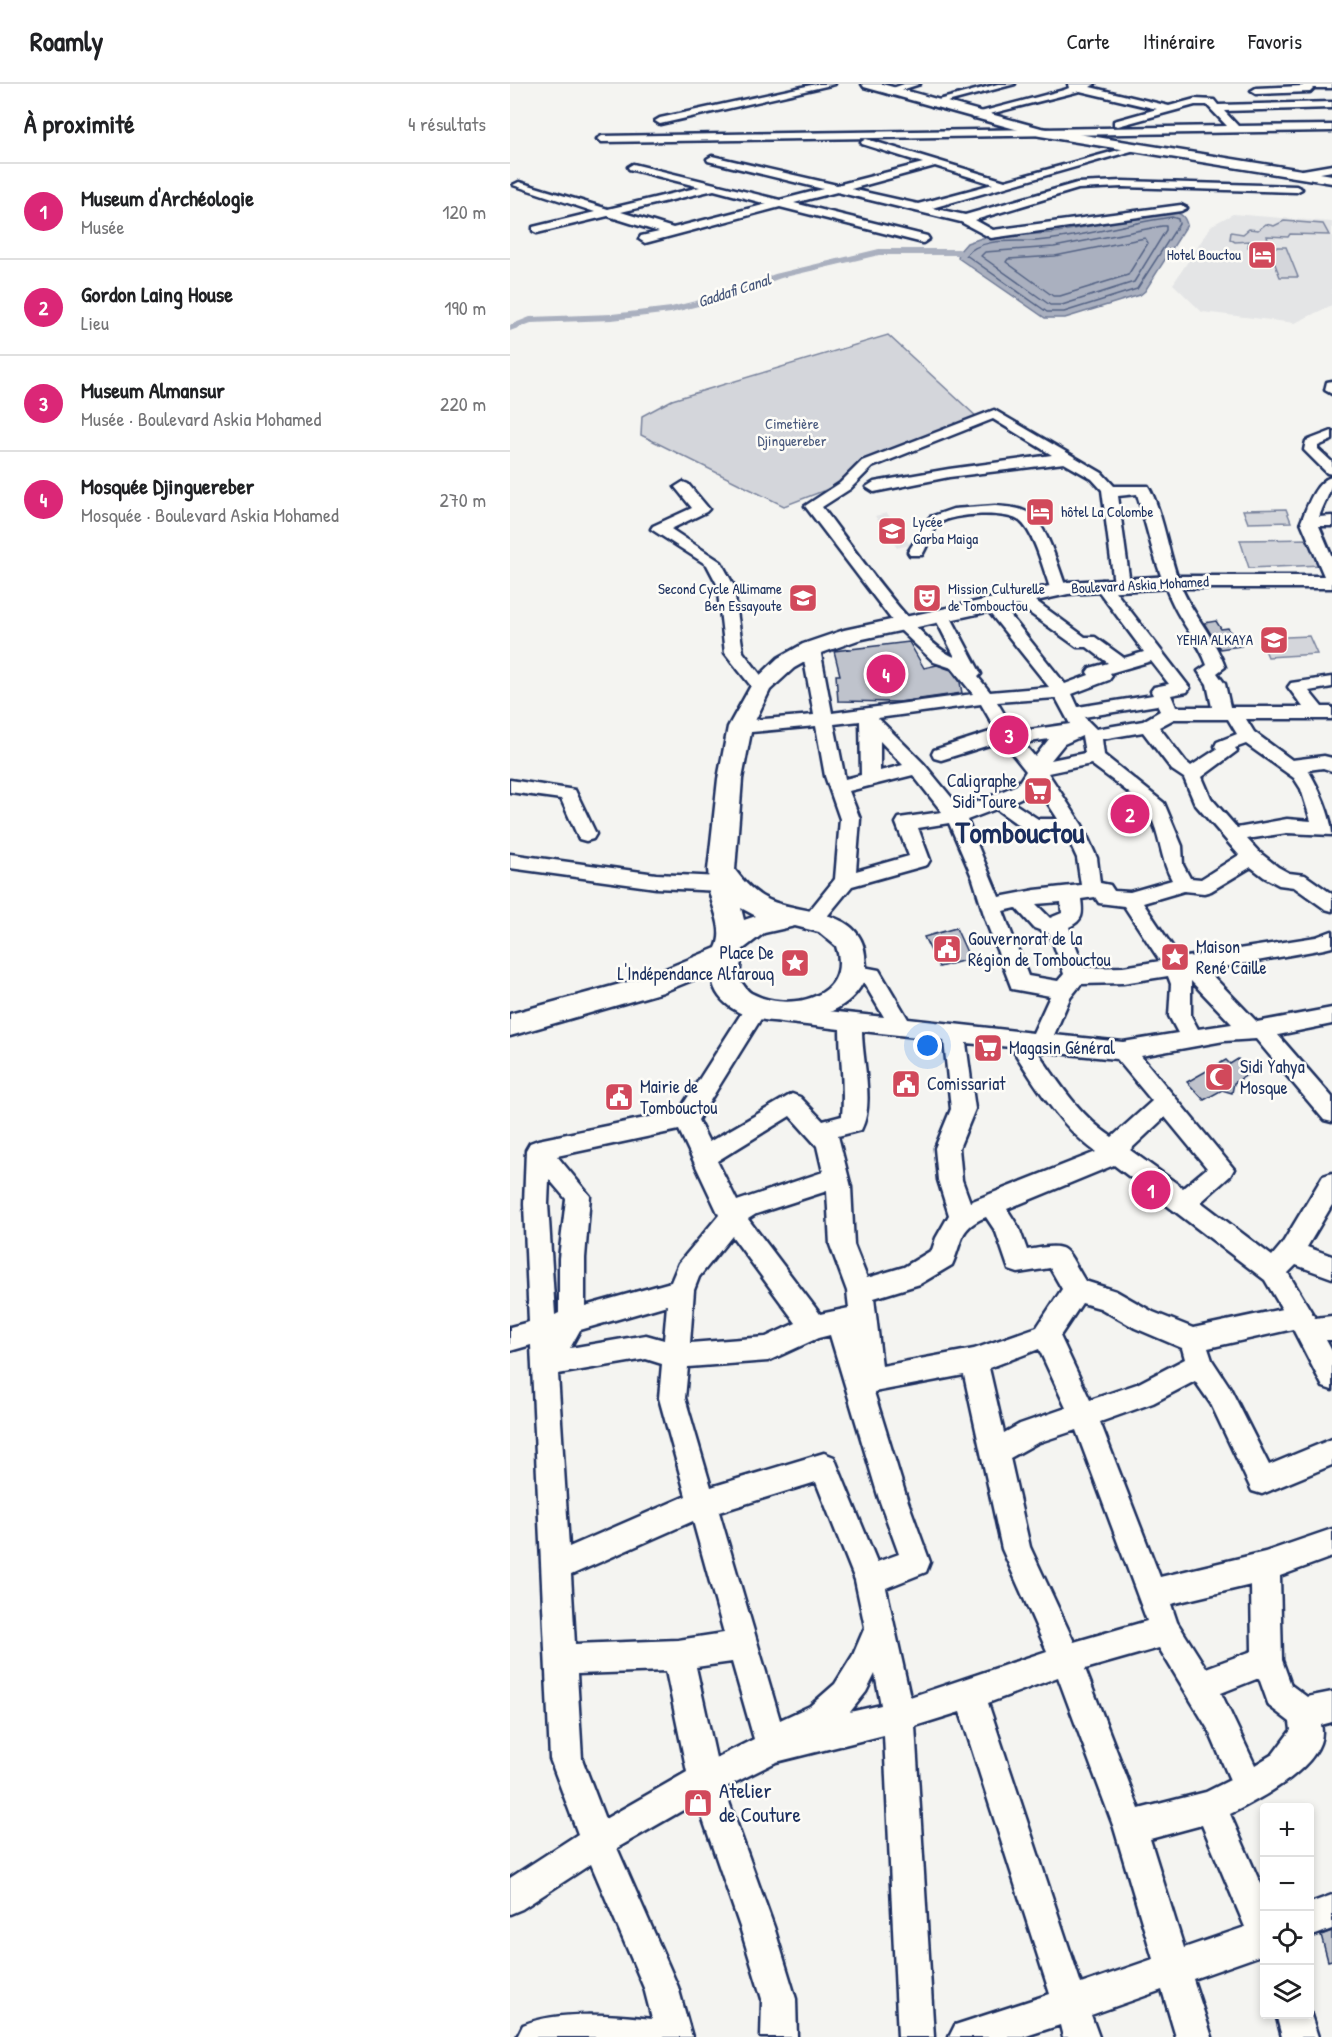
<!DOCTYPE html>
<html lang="fr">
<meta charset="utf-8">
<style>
:root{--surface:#fff;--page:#f2f2f2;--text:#202124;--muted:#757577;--line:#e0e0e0;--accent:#db2777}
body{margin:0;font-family:"Patrick Hand",sans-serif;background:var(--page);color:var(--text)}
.controls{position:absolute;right:18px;bottom:18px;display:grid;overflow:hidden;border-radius:6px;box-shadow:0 3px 9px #0003}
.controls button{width:54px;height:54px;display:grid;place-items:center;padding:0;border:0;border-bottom:2px solid var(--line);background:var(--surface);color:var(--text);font:30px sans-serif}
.you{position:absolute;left:418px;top:962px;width:21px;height:21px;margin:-15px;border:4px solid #fff;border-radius:50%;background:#1a73e8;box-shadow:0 0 0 9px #1a73e833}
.badge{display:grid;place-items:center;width:39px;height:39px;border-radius:50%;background:var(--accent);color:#fff;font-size:20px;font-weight:700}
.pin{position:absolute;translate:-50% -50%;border:3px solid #fff;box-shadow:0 2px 6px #0006}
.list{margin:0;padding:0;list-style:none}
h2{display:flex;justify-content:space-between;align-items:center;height:78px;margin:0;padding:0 24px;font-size:26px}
h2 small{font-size:20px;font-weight:400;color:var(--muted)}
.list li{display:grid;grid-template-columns:39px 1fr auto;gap:18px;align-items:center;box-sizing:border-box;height:96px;padding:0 24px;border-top:2px solid var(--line)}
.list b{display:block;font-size:22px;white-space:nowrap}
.list p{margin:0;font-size:20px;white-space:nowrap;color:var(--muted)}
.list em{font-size:20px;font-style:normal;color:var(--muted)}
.icon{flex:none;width:33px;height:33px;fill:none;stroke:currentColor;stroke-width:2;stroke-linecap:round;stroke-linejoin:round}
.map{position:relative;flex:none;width:822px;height:1953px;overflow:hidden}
header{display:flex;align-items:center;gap:36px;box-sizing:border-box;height:84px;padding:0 30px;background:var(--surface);border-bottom:2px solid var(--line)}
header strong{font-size:28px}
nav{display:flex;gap:33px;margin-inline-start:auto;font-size:21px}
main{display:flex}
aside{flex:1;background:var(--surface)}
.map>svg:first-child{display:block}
</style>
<header>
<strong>Roamly</strong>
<nav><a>Carte</a><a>Itinéraire</a><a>Favoris</a></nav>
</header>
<main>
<aside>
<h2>À proximité<small>4 résultats</small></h2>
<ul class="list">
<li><span class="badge">1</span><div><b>Museum d'Archéologie</b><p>Musée</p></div><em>120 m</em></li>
<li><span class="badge">2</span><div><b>Gordon Laing House</b><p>Lieu</p></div><em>190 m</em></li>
<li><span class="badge">3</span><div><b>Museum Almansur</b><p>Musée · Boulevard Askia Mohamed</p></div><em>220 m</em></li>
<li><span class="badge">4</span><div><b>Mosquée Djinguereber</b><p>Mosquée · Boulevard Askia Mohamed</p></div><em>270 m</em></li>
</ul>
</aside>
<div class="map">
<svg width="822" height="1953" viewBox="0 0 822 1953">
<rect width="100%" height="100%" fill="#f4f4f1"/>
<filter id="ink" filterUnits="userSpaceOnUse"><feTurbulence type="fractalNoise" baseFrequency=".0167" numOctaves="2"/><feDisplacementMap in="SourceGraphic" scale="12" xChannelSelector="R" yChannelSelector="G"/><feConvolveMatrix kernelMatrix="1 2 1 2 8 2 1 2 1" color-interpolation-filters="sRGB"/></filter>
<g filter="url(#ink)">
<!-- built -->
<g fill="#e4e5e6">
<path d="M723 130 822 138V221L785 239 692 228 663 200 702 141Z"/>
<path d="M377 429 400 461 387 464 365 432Z"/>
</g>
<!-- green -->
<g fill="#d4d6db" stroke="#78829c" stroke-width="1.5">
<path d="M774 137 813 140 819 151 780 150 778 153 757 152 760 163H776L788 193H770L758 162 738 163 739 157 725 158 720 155 721 148 733 150 739 145 748 146 756 140 764 142Z"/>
<path d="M378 251 468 334 358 377 326 402 274 422 131 351 132 332 162 316Z"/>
<path d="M776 425 781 438 738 439 733 426Z"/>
<path d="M800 455 811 481 739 484 730 456Z"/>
<path d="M799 552 807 570 758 573 750 554Z"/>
</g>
<!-- water -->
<path fill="#aab0bf" stroke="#717c98" stroke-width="1.5" d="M663 127C671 130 675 132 677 141L635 207 630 211 555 234H535L448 174 449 168 457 159 472 154 542 149Z"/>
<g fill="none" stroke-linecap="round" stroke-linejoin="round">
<!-- shore -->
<g stroke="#546385" stroke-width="1.5">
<path d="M662 133 668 135 669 140 627 205 554 228H537L456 171C472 153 504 158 526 157 572 154 616 139 662 133Z"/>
<path d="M652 142H656V146L624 198 552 221H540L471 172 475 168 544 163Z"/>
<path d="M635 154 638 159 618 191 550 212H543L496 178 498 175 545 172Z"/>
</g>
<!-- canal -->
<path fill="#aab0bf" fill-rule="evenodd" d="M369 165H449L453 168 449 171H369L271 194 204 218 161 229 102 236 21 239 0 247V241L20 233 102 230 161 223 198 214 265 190Z"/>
</g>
<!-- building -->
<g fill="#bfc3cc" stroke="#1b2f5e" stroke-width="1.5">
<path d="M421 506 431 519 413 523 404 510Z"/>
<path d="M706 537 711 545 718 544 731 562 710 565 694 539Z"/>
<path d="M399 558 414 584 427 581 441 586 450 598 452 609 389 618 328 617 326 591H330L324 567Z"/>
<path d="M446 844 460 875 429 883 414 853Z"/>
<path d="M728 975 742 988 724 999 722 1009 712 1006 694 1016 677 998 716 976 720 980Z"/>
<path d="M822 1847V1876L818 1877 811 1851Z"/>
</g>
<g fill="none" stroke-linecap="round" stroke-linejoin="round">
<!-- minor casing -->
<g stroke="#1b2f5e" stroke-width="5">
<g id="minor">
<path d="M306 0H325L150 40 145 37 150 34Z"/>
<path d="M394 0H410L379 10 374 7Z"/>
<path d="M488 0H505L422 22 417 19Z"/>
<path d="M558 0H585L580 3 659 22 685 15 704 16 708 21 822 18V24L714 27 728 42 822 41V47L92 58 87 55 92 52 717 42 697 21H685L608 42 604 41V37L647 25 570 7 464 34 459 31 554 6 559 4Z"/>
<path d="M793 0H822V4H804L800 8 746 10 741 7 746 4 793 2Z"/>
<path d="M356 55 495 97 627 61 632 64 422 124 455 131 567 99 612 97 786 102 792 105 786 108 612 103 568 105 465 136 483 146 671 121 677 124 671 127 481 154 451 138 327 108 284 119 417 152 419 155 413 159 270 123 135 159 129 155 131 152 149 148 98 132 27 149 23 147V143L85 128 3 101 9 98 98 125 190 103 119 85 118 83 123 80 270 116 313 105 198 77 197 75 202 72 327 101 413 79 352 60 351 58ZM425 82 483 100 408 120 341 105ZM204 106 257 120 163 144 111 128Z"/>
<path d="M822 81V87L793 92 787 89 793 86Z"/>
<path d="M822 297V310L815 306 817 298Z"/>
<path d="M484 326 592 389 604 402H638C652 424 659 472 669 498 681 529 704 552 715 583L707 589 715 600 720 623H793L778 603 781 599 822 593V603L799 607 812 623H822V635H736L744 648 782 676 814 672 822 674V687L813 684 798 686C808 702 822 733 822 751L777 749 737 755 749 768 768 783 779 789 795 791 822 810V827L815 825 784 803 769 801 754 793 741 783 701 807 694 809 674 807 633 819 670 874 806 853 822 847V863L814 865 697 886 747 938 822 924V940L768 951 822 1013V1038L814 1036 746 955 714 957 631 972 724 1085 720 1092 691 1118 762 1172 772 1160 813 1092 822 1089V1121L797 1163 822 1172V1194L786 1181 778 1189 805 1234 822 1232V1256H816L822 1267V1306L813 1303 783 1245 698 1264 702 1276 719 1302 759 1381 822 1355V1381L752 1410 742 1407 701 1320 685 1297 643 1319 590 1338 650 1493 755 1468 822 1445V1473L770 1492 772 1576 781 1601 797 1613 822 1608V1638L811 1641C821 1679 748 1716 720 1730L754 1808V1870L683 1895 702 1953H666L652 1906 581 1931 589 1953H553L550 1941 513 1953H439L445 1941 540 1910 450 1628 405 1642 424 1953H388L374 1651 266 1678 214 1704 264 1843 286 1915 287 1953H251L252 1915 230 1843 187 1718 107 1764 168 1903 182 1953H7L13 1941C47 1926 105 1931 142 1935L134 1904 81 1780 12 1825 0 1830V1794L68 1750 40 1675 21 1261 0 1267V1243L19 1238 14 1120 16 1066 20 1059 28 1056 169 1027 238 919 246 917 254 919 257 925 188 1036 199 1058 282 1010 290 1013 313 1037 332 1032C335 1003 330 974 330 945L271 938 263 936 260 930 263 924 271 922 374 933 354 899 335 895 332 889 335 883 343 881 369 886 398 935 523 949 540 912 502 905 476 837 463 795 439 739 408 744 420 776 417 781 342 802 310 841 303 843 296 841 293 836 296 831 325 795 330 735 315 692 306 642 230 649 224 647 221 643 224 639 230 637 304 631 292 565 295 561H307L310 565 322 629 463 610 442 584 424 578 387 543 295 422 330 399 352 377ZM483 335 542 371 439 385 364 398 356 403 364 408 439 393 554 379 582 395 592 406 604 500 612 505 620 500 608 412 627 410C638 447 646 486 663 520 673 542 689 558 697 581L688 587 697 600 702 623H666L661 611 677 608 680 604 598 498 592 496 584 501 634 568 614 574 585 553H575L515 509H503L501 513 503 517 567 563H577L598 579 580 584 577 588 579 591 555 600 487 515H475L473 519 475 523 539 603 480 608 468 593 471 590 437 526H425L423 530 445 573C410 562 338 456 312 423L340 405 362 383ZM641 577 659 600 644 603 641 607 643 611 568 623 562 610 599 596 602 592 600 589ZM546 614 560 640 505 648 487 618ZM471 620 486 646 424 666 422 670 424 674 431 676 492 657 516 687 507 701 451 725 414 680 368 634ZM647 621 650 627 633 637 586 645 574 633ZM664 635H718L727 650 707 658 705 662 707 665 681 682 676 678 649 643ZM350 637 351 691 335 695 324 640ZM633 648 662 686 674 694 685 720 729 771 691 795 680 794 673 781 672 762 654 719 594 671 592 655ZM572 652 575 669 541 676 554 660ZM539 655 525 673 513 659ZM370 657 393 681 370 687ZM736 660 784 694 791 705 801 737 777 735 727 744 701 714 692 693 727 667 725 664ZM581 680C594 690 633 717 639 729 651 751 650 775 662 796L620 808 604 807 600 801 590 799 587 774 572 741 538 689ZM403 691 432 728 389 734 386 739 399 772 346 787 350 735 339 707ZM526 701 548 735H528L502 718 521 709ZM486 725 517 747 555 748 567 774 571 801 525 806 489 813 457 736ZM585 813 589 819 614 822 650 877 613 883 574 884 559 843C573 836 573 831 571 815ZM551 818 552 829 540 834 526 820ZM506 824 524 844 540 850 554 890 548 897 518 892 493 827ZM658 892 661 900 659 932 668 949 613 958 544 951 560 914 571 900 613 899ZM681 897 722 940 688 945 681 932ZM352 947 434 956 441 1025 425 1064 428 1096 439 1131 426 1154 422 1166 394 1183 357 1194 344 1161 341 1103 328 1052 351 1046C365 1020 352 976 352 947ZM456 959 501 963C526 1002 549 1041 586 1068L460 1118 452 1096 449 1064 465 1025ZM527 967 607 975 642 1017 602 1053C569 1031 549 999 527 967ZM280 1032 307 1062 313 1088 227 1117 207 1077ZM655 1033 697 1084 673 1104 620 1066ZM169 1046 209 1131 169 1179 161 1198 75 1222V1174L80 1112 47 1072ZM604 1081 755 1196 772 1225 683 1244 643 1228 606 1207 575 1197C553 1161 560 1159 517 1166L509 1144 497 1125ZM39 1095 56 1115 49 1174V1229L45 1231 38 1120ZM317 1107 320 1161 337 1207 339 1224 310 1230 238 1135 246 1130ZM476 1133 486 1148 499 1186 508 1189 540 1184 552 1205 527 1243 464 1265 372 1282 364 1214 410 1200 442 1181C453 1157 448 1144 476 1133ZM222 1152 286 1239 256 1253 180 1259 184 1206 189 1193ZM572 1219 590 1224 625 1244 672 1264 675 1275 627 1300 580 1316 550 1252ZM157 1221 154 1256 136 1251 60 1264 70 1246ZM320 1251 369 1415 389 1470 367 1478 324 1373 314 1369 201 1403 175 1314 178 1283 258 1277 308 1254ZM529 1265 556 1324 510 1340 494 1349 479 1284ZM136 1275 152 1280 149 1314 176 1412 59 1463 48 1290ZM454 1291 492 1465 537 1567 400 1613 376 1504 416 1488 420 1478 397 1415 364 1308ZM566 1346 637 1537 564 1558 520 1463 500 1374 527 1359ZM306 1398 345 1496 355 1543 343 1571 325 1600 300 1622 270 1636 209 1428ZM183 1437 214 1549 168 1556 65 1560 61 1491ZM741 1501 742 1567 696 1584 667 1538 661 1520ZM649 1564 698 1645 720 1696 696 1708 629 1725 575 1585ZM222 1578 244 1655 206 1674 186 1583ZM156 1587 177 1688 95 1735 72 1675 67 1590ZM365 1590 371 1621 340 1628 356 1608ZM548 1593 604 1744 643 1875 571 1900 478 1619ZM749 1594 759 1622 780 1638 781 1646 763 1670 745 1681 711 1609ZM692 1741 735 1843 674 1864 640 1755Z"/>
<path d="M822 347V356L808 362V365L822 378V390L817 389 794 366 796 357Z"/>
<path d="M822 393C822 408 814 418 809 433L822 432V442H809L822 473V497L814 492 791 438C797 423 805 397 822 393Z"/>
<path d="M173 398 178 400 199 425 196 428 161 445 211 478 223 500 233 568 260 603 257 607H245L215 569 207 500 197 481 141 445 143 442 182 424 165 403Z"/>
<path d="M485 422C496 423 512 423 521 431 538 443 549 486 557 506L555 509H543L541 506C534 488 525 450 511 438 499 427 443 429 430 439 421 447 418 462 412 471H400L398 468 420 433 443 425Z"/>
<path d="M0 696 65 706 86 750 83 755 76 757 69 755 51 715 0 708Z"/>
<path d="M0 770 146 790 211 793 218 795 221 800 218 805 211 807 146 804 0 784Z"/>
<path d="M822 1811V1845L800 1853V1819Z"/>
<path d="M800 1928 808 1953H772L766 1930H800Z"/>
</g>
</g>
<!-- major casing -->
<g stroke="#1b2f5e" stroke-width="5">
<g id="major">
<path d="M352 0H372L531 44 822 91V99L530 52 354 3Z"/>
<path d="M661 492H822V504H661L558 510 348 556 309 570 284 584 260 606 242 643 232 695 225 786C234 798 245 810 259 816 289 830 351 824 355 871 355 878 358 887 355 894 330 956 200 950 202 888L153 908 0 952V930L136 893 206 864C216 844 200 821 198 800 198 795 199 791 198 786L208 695 218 643 243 598 268 574 293 560 334 546 558 498ZM231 824 246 832 234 836ZM285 842 309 848 326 862C344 915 277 929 241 909 236 906 233 900 229 895L232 866 254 849Z"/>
</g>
</g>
<!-- minor -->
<use href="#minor" fill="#fdfcf7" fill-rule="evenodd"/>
<!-- major -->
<use href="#major" fill="#fdfcf7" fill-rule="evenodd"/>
</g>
</g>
<!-- icons -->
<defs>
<g id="hotel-square" transform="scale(1.5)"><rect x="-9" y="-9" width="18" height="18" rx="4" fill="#d1495b" stroke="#fdfcf7"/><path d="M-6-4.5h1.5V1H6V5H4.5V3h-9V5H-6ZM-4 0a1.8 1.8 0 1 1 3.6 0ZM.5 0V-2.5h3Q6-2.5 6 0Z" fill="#fff"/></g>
<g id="school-square" transform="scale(1.5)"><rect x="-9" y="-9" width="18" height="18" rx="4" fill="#d1495b" stroke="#fdfcf7"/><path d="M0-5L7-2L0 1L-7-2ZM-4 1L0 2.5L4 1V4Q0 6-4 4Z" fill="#fff"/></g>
<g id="theatre-square" transform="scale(1.5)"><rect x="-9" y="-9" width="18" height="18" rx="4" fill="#d1495b" stroke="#fdfcf7"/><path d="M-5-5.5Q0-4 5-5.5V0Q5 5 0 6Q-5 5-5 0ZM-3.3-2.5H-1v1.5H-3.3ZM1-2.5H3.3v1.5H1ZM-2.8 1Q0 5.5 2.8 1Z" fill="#fff"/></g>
<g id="supermarket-square" transform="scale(1.5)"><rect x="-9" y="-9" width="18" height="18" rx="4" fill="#d1495b" stroke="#fdfcf7"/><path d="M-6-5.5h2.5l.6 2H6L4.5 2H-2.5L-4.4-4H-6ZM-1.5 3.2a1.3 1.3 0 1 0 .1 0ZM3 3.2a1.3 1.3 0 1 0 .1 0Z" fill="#fff"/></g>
<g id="civic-square" transform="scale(1.5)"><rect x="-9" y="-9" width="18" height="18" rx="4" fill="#d1495b" stroke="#fdfcf7"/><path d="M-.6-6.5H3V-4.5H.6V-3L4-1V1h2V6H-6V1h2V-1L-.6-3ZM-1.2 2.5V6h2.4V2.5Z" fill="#fff"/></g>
<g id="sight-square" transform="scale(1.5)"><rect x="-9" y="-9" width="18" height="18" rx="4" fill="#d1495b" stroke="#fdfcf7"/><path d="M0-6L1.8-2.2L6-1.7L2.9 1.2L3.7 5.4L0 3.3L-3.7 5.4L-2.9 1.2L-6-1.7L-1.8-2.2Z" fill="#fff"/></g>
<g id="mosque-square" transform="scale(1.5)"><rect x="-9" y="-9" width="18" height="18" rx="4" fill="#d1495b" stroke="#fdfcf7"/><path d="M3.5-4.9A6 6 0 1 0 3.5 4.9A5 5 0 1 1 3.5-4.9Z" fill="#fff"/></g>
<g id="shop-square" transform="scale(1.5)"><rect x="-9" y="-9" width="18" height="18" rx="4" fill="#d1495b" stroke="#fdfcf7"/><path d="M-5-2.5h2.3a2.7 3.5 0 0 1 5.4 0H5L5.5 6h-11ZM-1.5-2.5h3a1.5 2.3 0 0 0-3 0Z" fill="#fff"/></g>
</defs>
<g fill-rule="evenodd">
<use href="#hotel-square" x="752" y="171"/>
<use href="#hotel-square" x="530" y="428"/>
<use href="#school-square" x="382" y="447"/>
<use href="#school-square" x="293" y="514"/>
<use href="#theatre-square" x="417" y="514"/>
<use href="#school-square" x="764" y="556"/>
<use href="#supermarket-square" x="528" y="707"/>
<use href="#civic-square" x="437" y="865"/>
<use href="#sight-square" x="665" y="873"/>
<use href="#sight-square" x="285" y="879"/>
<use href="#supermarket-square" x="478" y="964"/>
<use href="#mosque-square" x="709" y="993"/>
<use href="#civic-square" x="396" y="1000"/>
<use href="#civic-square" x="109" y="1013"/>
<use href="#shop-square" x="188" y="1719"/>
</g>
<g text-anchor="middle" stroke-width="5" stroke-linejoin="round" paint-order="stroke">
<!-- far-poi labels -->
<g font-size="15" fill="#1b2f5e" stroke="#fdfcf7" text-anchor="end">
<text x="731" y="176">Hotel Bouctou</text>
<text x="551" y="433" text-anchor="start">hôtel La Colombe</text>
<text x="403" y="443" text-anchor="start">Lycée<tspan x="403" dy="17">Garba Maiga</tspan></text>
<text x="272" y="510">Second Cycle Allimame<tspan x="272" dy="17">Ben Essayoute</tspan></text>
<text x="438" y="510" text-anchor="start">Mission Culturelle<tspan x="438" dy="17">de Tombouctou</tspan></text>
<text x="743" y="561">YEHIA ALKAYA</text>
</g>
<!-- far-park labels -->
<g font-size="15" fill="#49597d" stroke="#fdfcf7">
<text x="282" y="345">Cimetière<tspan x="282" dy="17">Djinguereber</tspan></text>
</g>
<!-- far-street labels -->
<g font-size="15" fill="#1b2f5e" stroke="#fdfcf7">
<text transform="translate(630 501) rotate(-3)" y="5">Boulevard Askia Mohamed</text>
</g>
<!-- far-water labels -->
<g font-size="16" font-style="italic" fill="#46567b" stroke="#fdfcf7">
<text transform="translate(224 206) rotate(-18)" y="6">Gaddafi Canal</text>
</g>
<!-- poi labels -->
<g font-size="18" fill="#1b2f5e" stroke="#fdfcf7" text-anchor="start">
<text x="507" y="703" text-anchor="end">Caligraphe<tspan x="507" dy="21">Sidi Toure</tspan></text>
<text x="458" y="861">Gouvernorat de la<tspan x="458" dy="21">Région de Tombouctou</tspan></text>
<text x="686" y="869">Maison<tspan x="686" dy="21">René Caille</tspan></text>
<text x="264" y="875" text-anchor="end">Place De<tspan x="264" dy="21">L'Indépendance Alfarouq</tspan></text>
<text x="499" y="970">Magasin Général</text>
<text x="730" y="989">Sidi Yahya<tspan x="730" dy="21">Mosque</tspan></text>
<text x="417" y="1006">Comissariat</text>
<text x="130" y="1009">Mairie de<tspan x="130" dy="21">Tombouctou</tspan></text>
</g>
<!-- near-poi labels -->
<g font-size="21" fill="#1b2f5e" stroke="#fdfcf7" text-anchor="start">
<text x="209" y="1714">Atelier<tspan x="209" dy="24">de Couture</tspan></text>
</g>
<!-- town labels -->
<g font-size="30" font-weight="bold" fill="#1b2f5e" stroke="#fdfcf7">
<text x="510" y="759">Tombouctou</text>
</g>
</g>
</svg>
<div class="controls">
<button>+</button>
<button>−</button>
<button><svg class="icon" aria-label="locate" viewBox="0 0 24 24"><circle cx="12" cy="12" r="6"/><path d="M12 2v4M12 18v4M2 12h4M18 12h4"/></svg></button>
<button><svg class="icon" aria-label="layers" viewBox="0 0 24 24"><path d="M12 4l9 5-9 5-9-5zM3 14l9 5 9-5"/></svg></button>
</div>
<div class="you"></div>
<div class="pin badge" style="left:641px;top:1106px">1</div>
<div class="pin badge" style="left:620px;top:730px">2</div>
<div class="pin badge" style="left:499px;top:651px">3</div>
<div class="pin badge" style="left:376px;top:590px">4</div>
</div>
</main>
